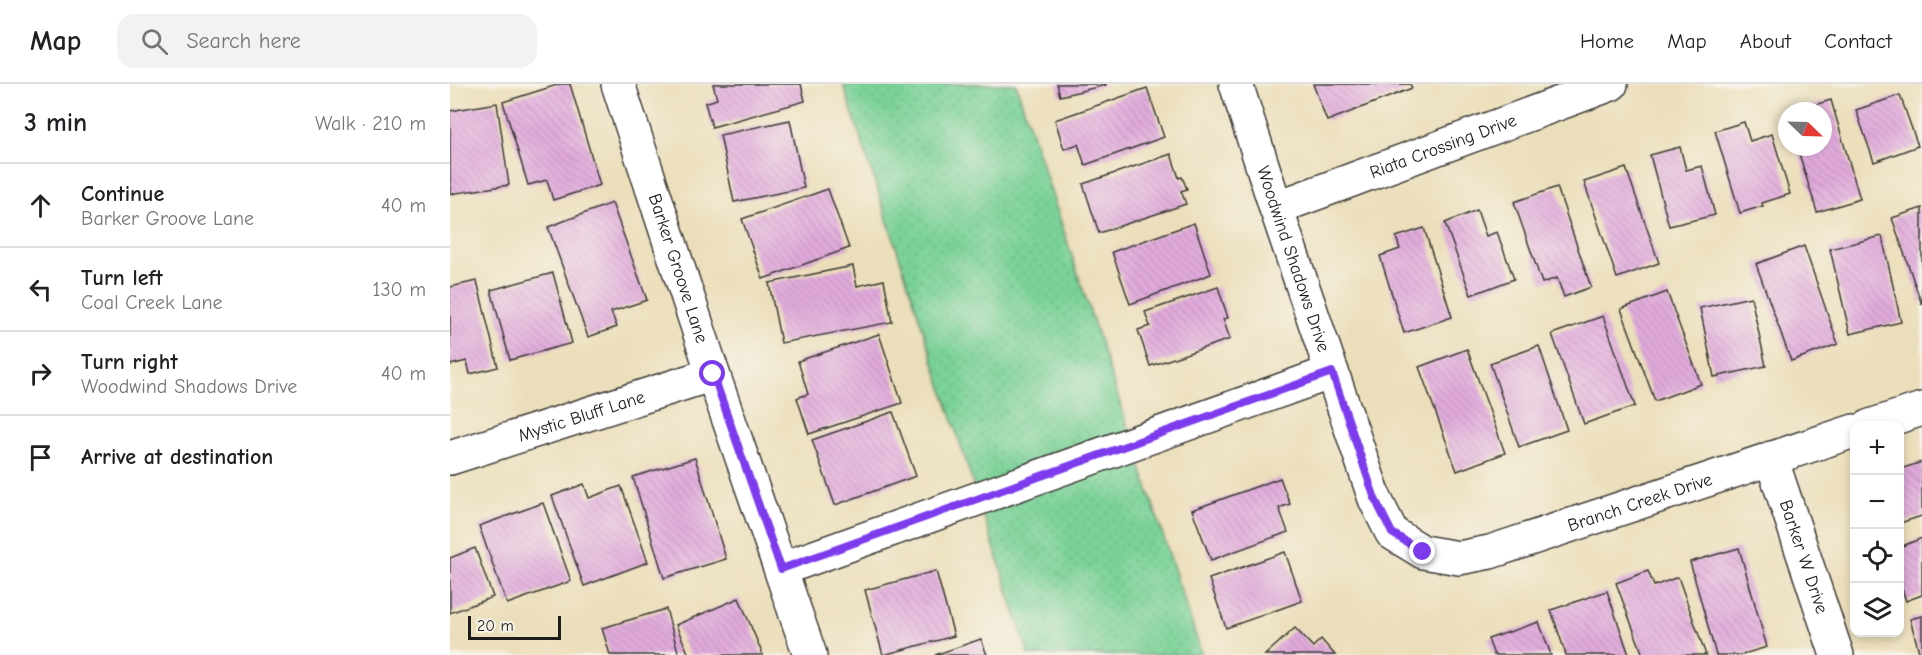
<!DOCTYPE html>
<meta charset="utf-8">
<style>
:root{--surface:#fff;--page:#f2f2f2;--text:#202124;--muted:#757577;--line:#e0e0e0}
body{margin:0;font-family:"Comic Neue",sans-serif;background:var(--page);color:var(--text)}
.controls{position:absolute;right:18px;bottom:18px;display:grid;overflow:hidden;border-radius:12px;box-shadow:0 3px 9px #0003}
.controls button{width:54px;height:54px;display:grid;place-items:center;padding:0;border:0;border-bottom:2px solid var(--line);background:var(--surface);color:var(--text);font:30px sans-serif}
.compass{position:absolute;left:1328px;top:18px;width:54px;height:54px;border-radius:50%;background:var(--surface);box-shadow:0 3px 9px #0003;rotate:113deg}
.scale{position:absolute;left:18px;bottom:15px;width:93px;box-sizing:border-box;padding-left:6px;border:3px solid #1c1c1c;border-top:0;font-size:16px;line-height:21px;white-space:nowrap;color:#1c1c1c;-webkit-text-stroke:4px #f7f3e8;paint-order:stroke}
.stop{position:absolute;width:18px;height:18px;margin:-14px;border:4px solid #7c3aed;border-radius:50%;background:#fff}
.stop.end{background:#7c3aed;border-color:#fff;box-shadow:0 2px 6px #0008}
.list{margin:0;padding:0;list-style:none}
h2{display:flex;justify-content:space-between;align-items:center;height:78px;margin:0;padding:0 24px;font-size:26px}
h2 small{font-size:20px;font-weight:400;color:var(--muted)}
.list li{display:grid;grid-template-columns:39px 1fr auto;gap:18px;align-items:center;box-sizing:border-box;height:84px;padding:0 24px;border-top:2px solid var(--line)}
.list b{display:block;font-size:22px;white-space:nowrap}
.list p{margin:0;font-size:20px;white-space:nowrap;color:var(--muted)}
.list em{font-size:20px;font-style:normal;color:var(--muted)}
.icon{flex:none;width:33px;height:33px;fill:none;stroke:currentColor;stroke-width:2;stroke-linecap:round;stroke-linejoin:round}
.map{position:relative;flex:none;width:1472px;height:571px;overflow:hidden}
header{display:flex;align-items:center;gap:36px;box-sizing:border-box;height:84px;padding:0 30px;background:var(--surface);border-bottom:2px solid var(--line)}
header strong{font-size:28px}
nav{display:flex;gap:33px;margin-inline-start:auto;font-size:21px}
.search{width:420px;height:54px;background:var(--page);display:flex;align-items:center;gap:15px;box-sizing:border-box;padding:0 21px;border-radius:18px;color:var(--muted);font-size:22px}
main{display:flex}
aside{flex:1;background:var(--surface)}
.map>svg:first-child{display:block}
</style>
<header>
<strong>Map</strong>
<div class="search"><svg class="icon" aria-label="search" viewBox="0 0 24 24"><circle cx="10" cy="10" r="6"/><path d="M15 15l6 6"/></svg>Search here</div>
<nav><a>Home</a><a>Map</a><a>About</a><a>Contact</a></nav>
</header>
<main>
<aside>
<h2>3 min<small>Walk · 210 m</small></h2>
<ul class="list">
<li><svg class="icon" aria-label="ahead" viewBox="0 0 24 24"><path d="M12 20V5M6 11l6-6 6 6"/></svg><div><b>Continue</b><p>Barker Groove Lane</p></div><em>40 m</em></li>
<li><svg class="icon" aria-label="left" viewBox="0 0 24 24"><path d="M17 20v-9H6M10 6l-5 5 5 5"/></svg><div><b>Turn left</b><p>Coal Creek Lane</p></div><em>130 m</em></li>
<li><svg class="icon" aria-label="right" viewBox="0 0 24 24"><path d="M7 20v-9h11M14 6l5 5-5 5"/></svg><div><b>Turn right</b><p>Woodwind Shadows Drive</p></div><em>40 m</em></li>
<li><svg class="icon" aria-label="arrive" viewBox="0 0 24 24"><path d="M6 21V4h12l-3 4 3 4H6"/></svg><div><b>Arrive at destination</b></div></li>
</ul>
</aside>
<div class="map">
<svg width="1472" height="571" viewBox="0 0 1472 571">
<defs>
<pattern id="grass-dots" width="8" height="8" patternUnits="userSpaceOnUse" patternTransform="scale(1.5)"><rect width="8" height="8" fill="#7ad298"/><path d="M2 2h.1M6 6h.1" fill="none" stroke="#69b482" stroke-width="1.8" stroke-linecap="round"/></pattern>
<pattern id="building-back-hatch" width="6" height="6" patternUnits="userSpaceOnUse" patternTransform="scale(1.5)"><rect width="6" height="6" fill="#e1aadc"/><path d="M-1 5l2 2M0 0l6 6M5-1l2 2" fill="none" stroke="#c092bc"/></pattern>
</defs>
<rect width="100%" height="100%" fill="#f7f3e8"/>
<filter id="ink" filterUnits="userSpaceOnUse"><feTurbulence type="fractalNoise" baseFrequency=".0167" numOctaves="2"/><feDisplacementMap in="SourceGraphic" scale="12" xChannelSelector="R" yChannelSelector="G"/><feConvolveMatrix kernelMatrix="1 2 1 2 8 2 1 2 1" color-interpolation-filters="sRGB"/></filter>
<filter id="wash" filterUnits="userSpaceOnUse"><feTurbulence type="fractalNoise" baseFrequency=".008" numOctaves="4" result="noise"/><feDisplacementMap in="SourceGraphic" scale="24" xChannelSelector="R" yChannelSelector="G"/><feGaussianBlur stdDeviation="1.35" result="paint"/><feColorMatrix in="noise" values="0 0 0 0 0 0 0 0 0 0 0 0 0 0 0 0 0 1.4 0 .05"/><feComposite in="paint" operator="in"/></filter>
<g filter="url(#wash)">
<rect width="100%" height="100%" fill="#ebdeba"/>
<!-- grass -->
<path fill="url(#grass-dots)" stroke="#4b775a" stroke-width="1.5" d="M393 0H566L752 571H579Z"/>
<g id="blocks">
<!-- building -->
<g fill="url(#building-back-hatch)">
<path d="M110 0H120L150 101 103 116 97 96 78 101 53 18Z"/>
<path d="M263 0H351L355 17 262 43 255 19 267 15Z"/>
<path d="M607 0H656V1L610 12Z"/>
<path d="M863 0H960L962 4 877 37Z"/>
<path d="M697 4 714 53 635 81 628 60 614 65 605 36Z"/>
<path d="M1450 11 1468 62 1424 78 1406 26Z"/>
<path d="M1381 16 1410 115 1367 128 1347 63H1373V27L1348 26Z"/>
<path d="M47 19 59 101 0 110V27Z"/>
<path d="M340 36 354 104 284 118 270 51Z"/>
<path d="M1294 38 1300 57 1322 50 1340 110 1312 119 1313 122 1290 129 1265 47Z"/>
<path d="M1230 63 1236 86 1252 82 1265 131 1219 142 1200 71Z"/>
<path d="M721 70 729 94 732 93 737 105 731 107 736 120 649 149 633 100Z"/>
<path d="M1176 84 1209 179 1167 194 1134 98Z"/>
<path d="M1107 103 1141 203 1114 213 1107 194 1092 199 1064 118Z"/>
<path d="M378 105 399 164 313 195 292 135Z"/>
<path d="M162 119 197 216 161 228 167 243 138 253 98 143Z"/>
<path d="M1472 124V221L1442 134Z"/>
<path d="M1027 126 1036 152 1047 148 1064 195 1021 211 995 139Z"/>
<path d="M744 139 761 190 680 220 662 168Z"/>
<path d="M974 144 1002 233 954 249 930 172 950 165 946 153Z"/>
<path d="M1432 152 1451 238 1400 250 1380 165Z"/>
<path d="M1354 162 1388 260 1341 277 1306 180Z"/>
<path d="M403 182 407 202 434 196 442 238 331 259 319 199Z"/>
<path d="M103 189 122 259 60 276 41 206Z"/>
<path d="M27 197 48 283 20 290 17 277 0 281V203Z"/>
<path d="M768 203 778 234 773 235 780 255 700 282 688 246 700 242 695 228Z"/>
<path d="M1217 208 1251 300 1205 317 1171 225Z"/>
<path d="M1301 213 1316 282 1264 293 1250 224Z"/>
<path d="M1153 232 1185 322 1134 340 1102 250Z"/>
<path d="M429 250 452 319 359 350 347 314 358 310 348 277Z"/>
<path d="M1089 262 1117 346 1069 363 1040 279Z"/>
<path d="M1017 265 1055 369 1007 387 969 283Z"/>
<path d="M443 328 466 392 385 421 362 356Z"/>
<path d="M245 374 276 475 214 494 183 393Z"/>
<path d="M1472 378V432L1450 439V385Z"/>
<path d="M830 394 840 420 829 424 838 448 761 476 742 426Z"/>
<path d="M134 400 139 414 171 402 198 478 134 502 102 412Z"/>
<path d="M93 419 121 497 57 520 29 442Z"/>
<path d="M1472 454V511L1456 517 1450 499V463Z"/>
<path d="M25 464 43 513 0 529V474Z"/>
<path d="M1289 464 1317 563 1290 571H1266L1240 478Z"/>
<path d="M835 468 852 517 776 544 759 495Z"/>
<path d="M486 487 504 552 433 571 415 506Z"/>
<path d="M1198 487 1204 502 1228 493 1256 571H1193L1166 499Z"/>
<path d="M1157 507 1179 571H1116L1101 526Z"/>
<path d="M289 514 313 571H239L226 541Z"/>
<path d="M216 525 229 571H160L152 544Z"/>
<path d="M1472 532V571H1470L1460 535Z"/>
<path d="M1089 538 1101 571H1044L1038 555Z"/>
<path d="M845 544 863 563 871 555 885 571H815Z"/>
<path d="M531 555 537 571H485Z"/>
</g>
</g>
</g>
<g filter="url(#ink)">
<use href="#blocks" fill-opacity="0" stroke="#3b3934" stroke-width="1.5"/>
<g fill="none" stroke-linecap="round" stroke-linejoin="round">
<!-- minor casing -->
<g stroke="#3b3934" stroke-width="36">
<g id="minor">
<path id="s1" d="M168 0 263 290 360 571"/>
<path id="s2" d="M786 0 826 124 925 415 942 449 973 468 1009 474 1040 468 1404 347"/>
<path id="s3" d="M826 124 1161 0"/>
<path d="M1420 342 1472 325"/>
<path id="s4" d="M0 374 263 290"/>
<path id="s5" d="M1321 374 1387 571"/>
<path d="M331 485 882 288"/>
</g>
</g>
<!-- minor -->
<use href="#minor" stroke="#fff" stroke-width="33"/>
</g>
</g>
<g fill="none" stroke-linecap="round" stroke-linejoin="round" filter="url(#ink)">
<!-- route -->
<path stroke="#7c3aed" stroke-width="8" d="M263 290 331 485 882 288 925 415 942 449 973 468"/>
</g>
<g text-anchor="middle" stroke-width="6" stroke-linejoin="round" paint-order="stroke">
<!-- street labels -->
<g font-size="18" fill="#1c1c1c" stroke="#f7f3e8">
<text dy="6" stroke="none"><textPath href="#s3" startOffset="178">Riata Crossing Drive</textPath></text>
<text dy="6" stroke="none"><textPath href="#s2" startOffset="184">Woodwind Shadows Drive</textPath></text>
<text dy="6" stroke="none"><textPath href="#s1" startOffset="194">Barker Groove Lane</textPath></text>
<text dy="6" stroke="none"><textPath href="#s4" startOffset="138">Mystic Bluff Lane</textPath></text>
<text dy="6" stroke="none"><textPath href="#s2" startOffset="738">Branch Creek Drive</textPath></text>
<text dy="6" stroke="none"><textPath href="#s5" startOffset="104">Barker W Drive</textPath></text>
</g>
</g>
</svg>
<div class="controls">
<button>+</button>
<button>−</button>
<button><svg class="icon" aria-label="locate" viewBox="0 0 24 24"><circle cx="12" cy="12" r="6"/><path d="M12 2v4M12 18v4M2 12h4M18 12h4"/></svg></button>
<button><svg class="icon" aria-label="layers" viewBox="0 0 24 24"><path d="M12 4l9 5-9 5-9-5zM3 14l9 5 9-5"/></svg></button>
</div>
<svg class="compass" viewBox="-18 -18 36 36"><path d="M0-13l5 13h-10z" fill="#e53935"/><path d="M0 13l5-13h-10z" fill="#757577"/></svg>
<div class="scale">20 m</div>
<div class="stop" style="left:263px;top:290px"></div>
<div class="stop end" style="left:973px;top:468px"></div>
</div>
</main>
